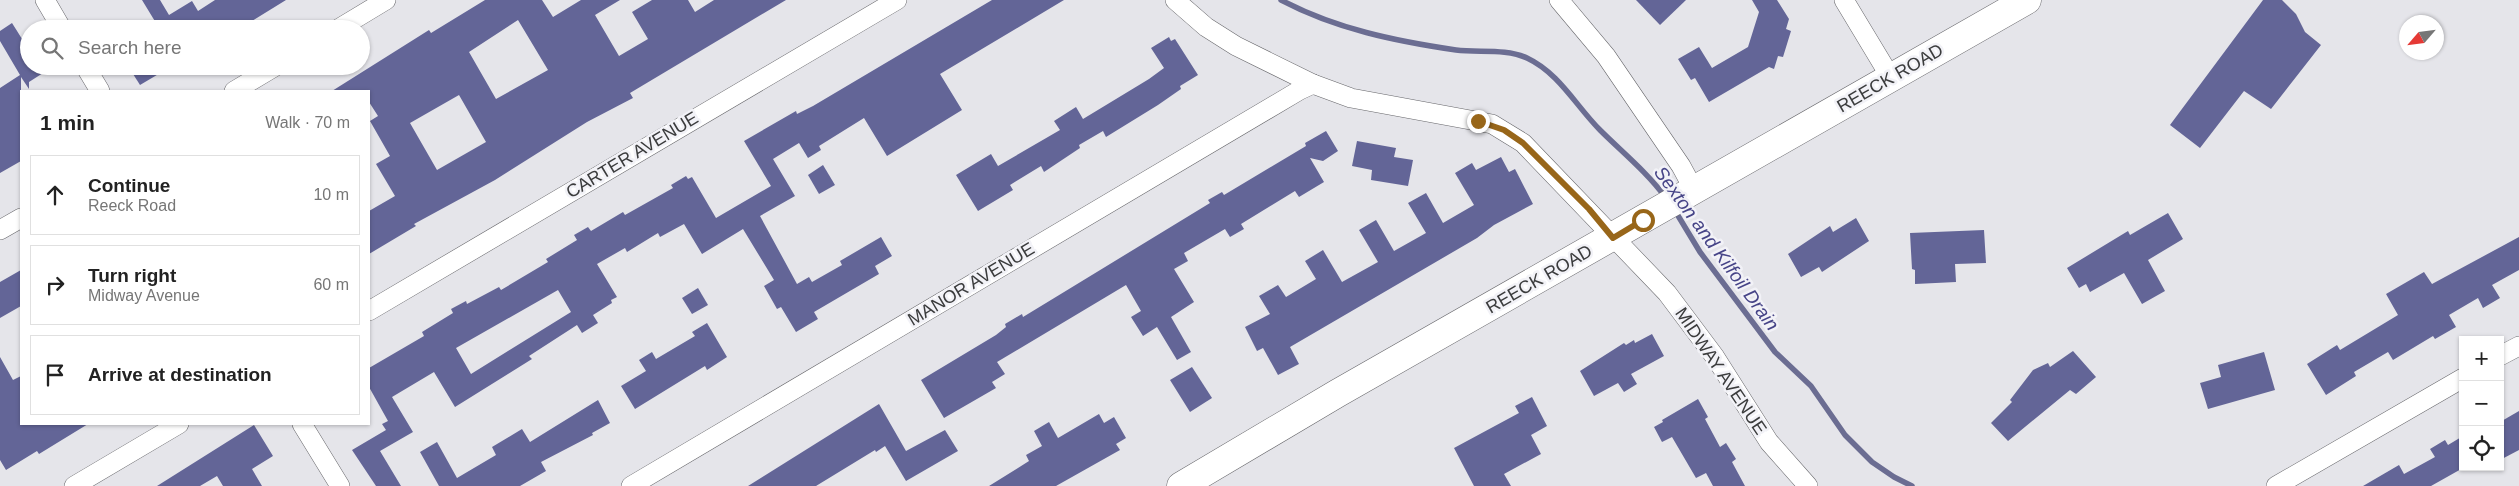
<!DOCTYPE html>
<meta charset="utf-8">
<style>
:root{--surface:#fff;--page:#f2f2f2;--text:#222;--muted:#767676;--line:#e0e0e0}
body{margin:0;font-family:Arial,sans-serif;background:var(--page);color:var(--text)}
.controls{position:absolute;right:15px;bottom:15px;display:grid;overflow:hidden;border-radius:0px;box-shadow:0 1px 4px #0004}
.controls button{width:45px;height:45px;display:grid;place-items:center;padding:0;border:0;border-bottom:1px solid var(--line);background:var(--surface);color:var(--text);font:25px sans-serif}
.compass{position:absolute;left:2399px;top:15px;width:45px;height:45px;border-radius:50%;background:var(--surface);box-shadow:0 1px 4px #0004;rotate:242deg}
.stop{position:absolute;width:15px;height:15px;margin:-11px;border:4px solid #986619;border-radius:50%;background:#fff}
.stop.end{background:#986619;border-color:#fff;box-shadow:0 1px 5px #0008}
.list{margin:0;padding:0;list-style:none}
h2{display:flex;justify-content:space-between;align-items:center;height:65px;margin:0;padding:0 20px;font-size:21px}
h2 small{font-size:16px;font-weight:400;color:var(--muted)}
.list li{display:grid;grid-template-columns:32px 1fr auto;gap:15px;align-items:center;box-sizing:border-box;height:80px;margin:0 10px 10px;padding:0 10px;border:1px solid var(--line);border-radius:0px}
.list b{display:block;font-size:19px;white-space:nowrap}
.list p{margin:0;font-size:16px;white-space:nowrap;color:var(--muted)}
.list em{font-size:16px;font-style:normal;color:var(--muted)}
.icon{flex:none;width:28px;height:28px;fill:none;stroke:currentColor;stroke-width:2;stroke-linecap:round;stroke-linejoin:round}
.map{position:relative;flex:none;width:2519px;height:486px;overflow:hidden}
.search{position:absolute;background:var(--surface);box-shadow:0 1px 4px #0004;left:20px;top:20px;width:350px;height:55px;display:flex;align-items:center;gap:12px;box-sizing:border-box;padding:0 18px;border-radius:28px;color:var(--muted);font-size:19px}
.panel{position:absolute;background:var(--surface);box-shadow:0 1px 4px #0004;left:20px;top:90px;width:350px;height:335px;border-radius:0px}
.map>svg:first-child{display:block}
</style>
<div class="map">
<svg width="2519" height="486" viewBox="0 0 2519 486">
<rect width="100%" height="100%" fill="#e5e5ea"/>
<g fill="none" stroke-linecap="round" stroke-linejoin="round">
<!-- stream -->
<g stroke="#6b6d92" stroke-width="5.5">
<path d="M1281 0C1336 29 1395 41 1456 50 1479 53 1505 48 1527 58 1559 73 1576 106 1600 130 1622 152 1647 172 1666 198"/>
<path d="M1674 209 1700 252 1775 352 1811 386 1845 435 1872 462 1894 477 1912 486"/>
</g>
</g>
<!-- building -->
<g fill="#636597" fill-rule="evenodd">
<path d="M142 0H160L169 15 192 1 198 11 215 0H286L239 29H147L156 23Z"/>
<path d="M485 0H542L553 17 581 0H620L595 15 619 56 648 39 632 12 652 0H688L695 12 714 0H786L630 93 633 98 587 122 495 180 414 224 416 226 369 254V211L395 196 376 164 390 156 370 121 378 116 369 102V91H332L429 30 431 33ZM518 20 548 70 496 99 469 52ZM459 95 486 142 437 170 410 123Z"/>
<path d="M992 0H1064L940 74 962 110 887 156 864 118 819 146 821 150 808 158 799 143 773 159 795 196 760 216 797 284 809 277 812 282 842 265 840 261 881 237 892 256 875 266 879 274 814 312 818 319 796 332 781 307 777 309 764 286 774 280 743 229 702 254 684 224 660 237 658 233 627 252 625 248 597 264 617 297 611 300 612 303 593 315 598 323 582 333 577 325 529 356 532 359 455 407 434 372 392 397 413 432 380 451 401 486H376L352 450 386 430 382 424 388 421 369 387V368L424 336 422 332 453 313 451 309 466 301 467 304 499 287 501 290 548 262 546 259 577 240 574 235 588 227 591 231 623 212 625 215 673 188 671 185 686 176 688 179 692 177 716 218 771 186 744 141 796 111 797 114 813 106ZM558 290 571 312 471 374 456 348Z"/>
<path d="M1636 0H1686L1660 25Z"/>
<path d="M1752 0H1777L1789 19 1786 29 1791 31 1783 57 1778 56 1774 69 1769 67 1709 102 1695 78 1691 80 1678 59 1699 47 1712 68 1748 47 1759 12Z"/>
<path d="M2263 0H2282L2296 14 2305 32 2321 45 2271 109 2244 91 2200 148 2170 125Z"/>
<path d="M12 23 29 50V66H54L29 82V89L21 77V161L0 173V88L20 75 0 41V31Z"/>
<path d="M1169 37 1171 41 1175 39 1198 75 1180 86 1181 89 1158 105 1106 137 1103 131 1079 145 1080 148 1044 172 1041 166 1010 185 1013 190 978 211 956 175 991 154 998 166 1060 130 1054 121 1076 107 1083 119 1149 79 1164 68 1151 48Z"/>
<path d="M128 66H172L140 85Z"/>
<path d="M1326 131 1338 151 1323 161 1310 158 1324 182 1299 197 1295 191 1241 224 1244 229 1230 237 1225 229 1184 253 1188 261 1174 269 1194 302 1171 317 1191 352 1177 360 1157 327 1143 336 1131 317 1141 311 1126 285 997 362 1005 374 992 382 996 388 944 418 921 380 996 335 1006 327 1005 324 1022 314 1023 317 1069 289 1210 203 1208 200 1222 192 1224 195 1306 146 1305 143Z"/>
<path d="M1357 141 1396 148 1394 157 1413 160 1408 186 1371 180 1372 170 1352 166Z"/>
<path d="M1501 157 1509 172 1515 169 1533 204 1494 225 1477 238 1290 347 1299 364 1278 375 1263 348 1257 351 1245 327 1270 314 1259 296 1278 285 1286 297 1316 279 1305 261 1323 250 1342 282 1378 262 1359 230 1376 220 1394 251 1426 233 1408 203 1426 193 1443 223 1474 205 1455 173 1472 163 1476 170Z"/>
<path d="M823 165 835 185 819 194 808 175Z"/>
<path d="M2168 213 2183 239 2148 260 2165 291 2142 304 2124 273 2090 292 2086 284 2079 288 2067 268 2128 231 2130 235Z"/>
<path d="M1856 218 1869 241 1822 272 1819 267 1801 277 1788 254 1830 226 1833 232Z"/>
<path d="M1984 230 1986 263 1955 264 1956 282 1915 284V270L1912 269 1910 233Z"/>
<path d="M2519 237V270L2492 285 2500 298 2483 308 2478 298 2449 315 2456 327 2435 339 2433 336 2393 360 2388 352 2354 372 2356 376 2326 395 2307 364 2337 345 2340 350 2398 315 2386 294 2424 272 2432 284Z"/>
<path d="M21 270V306L0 318V282Z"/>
<path d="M698 288 708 305 692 314 682 298Z"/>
<path d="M707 323 727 357 707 370 705 366 635 409 621 386 646 371 639 360 652 352 656 359 695 336 692 332Z"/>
<path d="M1652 334 1664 356 1631 374 1637 384 1624 392 1618 383 1594 396 1580 371 1624 343 1626 345 1634 340 1635 343Z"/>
<path d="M2073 351 2096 377 2076 394 2070 390 2008 441 1991 423 2012 402 2010 400 2033 370 2048 363 2050 367Z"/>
<path d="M2264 352 2275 390 2208 409 2200 383 2221 377 2218 365Z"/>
<path d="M0 357 13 380 21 376V424H88L39 454 37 451 6 470 0 460Z"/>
<path d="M1192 367 1212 398 1190 412 1170 380Z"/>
<path d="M1532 397 1547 426 1531 435 1541 454 1504 474 1511 486H1474L1454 448 1519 413 1515 406Z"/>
<path d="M1698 399 1708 417 1705 419 1720 447 1726 443 1736 459 1732 462 1745 486H1713L1706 473 1696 478 1672 437 1662 442 1654 427 1663 422 1662 420Z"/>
<path d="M598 400 610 423 592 433 593 435 541 462 546 471 520 486H439L420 452 437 442 457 478 496 455 492 447 522 429 530 442Z"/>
<path d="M879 404 906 451 945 430 958 451 906 481 885 446 876 452 875 450 816 486H748Z"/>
<path d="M2519 411V450L2500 460V422Z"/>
<path d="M1099 414 1104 423 1114 417 1126 438 1116 444 1120 450 1056 486H989L1029 461 1026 455 1042 446 1034 431 1049 422 1058 438Z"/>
<path d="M254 425 273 456 252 469 262 486H223L217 476 200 486H157Z"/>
<path d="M2463 436V468L2431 486H2363L2399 465 2404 474 2435 457 2430 449 2445 440 2448 445Z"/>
</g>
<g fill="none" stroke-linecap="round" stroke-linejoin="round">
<!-- street casing -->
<g stroke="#67676b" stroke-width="20">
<g id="street">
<path d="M45 0 62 29"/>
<path d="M1175 0 1206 27 1236 46 1313 84 1351 98 1492 124 1523 143 1667 293 1715 357 1769 442 1808 486"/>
<path d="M1559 0 1606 56 1681 166 1694 190"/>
<path d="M1844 0 1891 78"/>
<path d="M338 29 386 0"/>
<path d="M85 66 100 91"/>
<path d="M234 91 276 66"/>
<path d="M0 230 21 218"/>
<path d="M369 311 897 0"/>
<path d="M2500 356 2519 346"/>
<path d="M302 424 340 486"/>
<path d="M74 486 179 424"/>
<path d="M631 486 1300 90 1313 84"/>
<path d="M2276 486 2463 378"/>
</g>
</g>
<!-- secondary casing -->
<g stroke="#67676b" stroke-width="29">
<path id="secondary" d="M1181 486 1338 393 2027 0"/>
</g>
<!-- street -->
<use href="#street" stroke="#fff" stroke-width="19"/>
<!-- secondary -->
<use href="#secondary" stroke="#fff" stroke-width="28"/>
</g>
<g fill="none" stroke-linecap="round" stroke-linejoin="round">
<!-- route -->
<path stroke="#986619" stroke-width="6" d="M1478 121 1504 130 1523 143 1589 209 1613 238 1643 220"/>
</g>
<g text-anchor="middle" stroke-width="5" stroke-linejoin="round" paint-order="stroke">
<!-- street labels -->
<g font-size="18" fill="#3b3c3d" stroke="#f2f2f7">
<text transform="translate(1890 78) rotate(-30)" y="6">REECK ROAD</text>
<text transform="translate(632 155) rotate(-31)" y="6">CARTER AVENUE</text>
<text transform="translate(1539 279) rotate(-30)" y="6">REECK ROAD</text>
<text transform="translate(971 284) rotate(-31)" y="6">MANOR AVENUE</text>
<text transform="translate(1721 371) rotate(56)" y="6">MIDWAY AVENUE</text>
</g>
<!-- water labels -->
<g font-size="19" font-style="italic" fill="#464487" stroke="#f2f2f7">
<text transform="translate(1717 248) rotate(54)" y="7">Sexton and Kilfoil Drain</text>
</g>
</g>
</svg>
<div class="controls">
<button>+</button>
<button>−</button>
<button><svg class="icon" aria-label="locate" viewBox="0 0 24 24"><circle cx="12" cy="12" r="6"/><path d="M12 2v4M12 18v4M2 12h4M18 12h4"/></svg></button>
</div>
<svg class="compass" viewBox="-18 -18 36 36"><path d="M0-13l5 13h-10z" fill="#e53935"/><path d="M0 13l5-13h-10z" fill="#767676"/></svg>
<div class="stop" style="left:1643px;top:220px"></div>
<div class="stop end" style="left:1478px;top:121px"></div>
<div class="search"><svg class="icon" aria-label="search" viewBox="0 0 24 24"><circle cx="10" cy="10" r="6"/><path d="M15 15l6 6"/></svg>Search here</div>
<section class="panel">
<h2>1 min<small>Walk · 70 m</small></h2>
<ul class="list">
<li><svg class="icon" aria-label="ahead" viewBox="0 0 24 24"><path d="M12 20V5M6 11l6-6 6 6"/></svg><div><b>Continue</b><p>Reeck Road</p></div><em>10 m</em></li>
<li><svg class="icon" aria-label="right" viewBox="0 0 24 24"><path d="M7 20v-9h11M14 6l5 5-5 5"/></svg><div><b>Turn right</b><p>Midway Avenue</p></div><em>60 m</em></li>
<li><svg class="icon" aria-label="arrive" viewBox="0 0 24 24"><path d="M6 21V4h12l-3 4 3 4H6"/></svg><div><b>Arrive at destination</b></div></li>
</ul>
</section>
</div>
